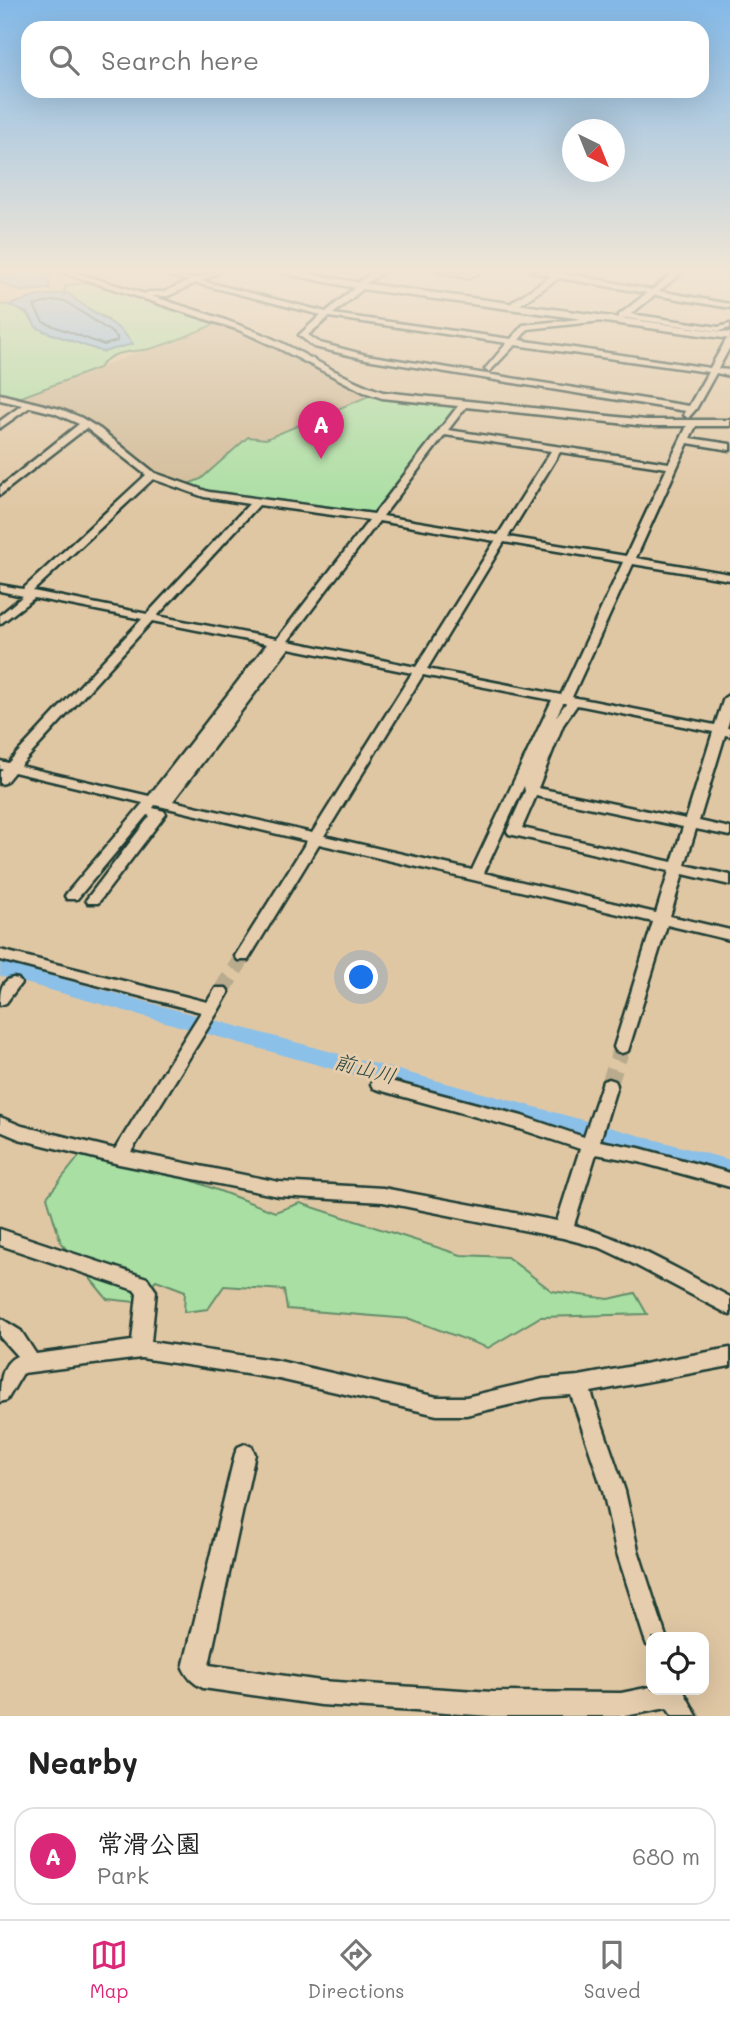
<!DOCTYPE html>
<meta charset="utf-8">
<style>
:root{--surface:#fff;--page:#f2f2f2;--text:#222;--muted:#767676;--line:#e0e0e0;--accent:#db2777}
body{margin:0;font-family:Mali,"Klee One",sans-serif;background:var(--page);color:var(--text)}
.controls{position:absolute;right:21px;bottom:21px;display:grid;overflow:hidden;border-radius:14px;box-shadow:0 7px 28px #0002}
.controls button{width:63px;height:63px;display:grid;place-items:center;padding:0;border:0;border-bottom:2px solid var(--line);background:var(--surface);color:var(--text);font:35px sans-serif}
.compass{position:absolute;left:562px;top:119px;width:63px;height:63px;border-radius:50%;background:var(--surface);box-shadow:0 7px 28px #0002;rotate:137deg}
.you{position:absolute;left:362px;top:978px;width:24px;height:24px;margin:-18px;border:5px solid #fff;border-radius:50%;background:#1a73e8;box-shadow:0 0 0 10px #1a73e833}
.badge{display:grid;place-items:center;width:46px;height:46px;border-radius:50%;background:var(--accent);color:#fff;font-size:23px;font-weight:700}
.pin{position:absolute;translate:-50% -58px;filter:drop-shadow(0 2px 4px #0008)}
.pin::after{content:'';position:absolute;top:37px;width:24px;height:21px;background:inherit;clip-path:polygon(0 0,100% 0,50% 100%)}
.list{margin:0;padding:0;list-style:none}
h2{display:flex;justify-content:space-between;align-items:center;height:91px;margin:0;padding:0 28px;font-size:30px}
h2 small{font-size:23px;font-weight:400;color:var(--muted)}
.list li{display:grid;grid-template-columns:46px 1fr auto;gap:21px;align-items:center;box-sizing:border-box;height:98px;margin:0 14px 14px;padding:0 14px;border:2px solid var(--line);border-radius:21px}
.list b{display:block;font-size:26px;white-space:nowrap}
.list p{margin:0;font-size:23px;white-space:nowrap;color:var(--muted)}
.list em{font-size:23px;font-style:normal;color:var(--muted)}
.icon{flex:none;width:38px;height:38px;fill:none;stroke:currentColor;stroke-width:2;stroke-linecap:round;stroke-linejoin:round}
.map{position:relative;flex:none;width:730px;height:1716px;overflow:hidden}
.search{position:absolute;background:var(--surface);box-shadow:0 7px 28px #0002;left:21px;right:21px;top:21px;height:77px;display:flex;align-items:center;gap:18px;box-sizing:border-box;padding:0 24px;border-radius:21px;color:var(--muted);font-size:26px}
.sheet{height:203px;background:var(--surface)}
nav{display:flex;justify-content:space-around;align-items:center;box-sizing:border-box;height:98px;border-top:2px solid var(--line);background:var(--surface);font-size:19px;color:var(--muted)}
nav a{display:grid;justify-items:center;gap:4px}
nav .on{color:var(--accent)}
.map>svg:first-child{display:block}
</style>
<div class="map">
<svg width="730" height="1716" viewBox="0 0 730 1716">
<rect width="100%" height="100%" fill="#e0c7a4"/>
<filter id="ink" filterUnits="userSpaceOnUse"><feTurbulence type="fractalNoise" baseFrequency=".0143" numOctaves="2"/><feDisplacementMap in="SourceGraphic" scale="14" xChannelSelector="R" yChannelSelector="G"/><feConvolveMatrix kernelMatrix="1 2 1 2 8 2 1 2 1" color-interpolation-filters="sRGB"/></filter>
<g filter="url(#ink)">
<!-- built -->
<path fill="#d0b995" d="M217 323 266 342 351 388 371 395 266 439 248 437 201 479 183 486 155 474 97 428 16 399Z"/>
<!-- green -->
<g fill="#a9dfa2" stroke="#648e6b" stroke-width="2">
<path d="M89 282 217 323C195 332 172 344 149 349 131 353 111 349 99 368L16 399 0 395V305C28 303 28 322 44 331L104 352 108 319 76 303 64 291 66 286Z"/>
<path d="M371 395 402 402 458 407 375 516 225 497 183 486 201 479 248 437 266 439Z"/>
<path d="M81 1154 183 1177 275 1212 300 1203 461 1255 507 1257 552 1291 609 1299 635 1293 647 1314 540 1317 488 1348 410 1319 287 1309 284 1290 224 1286 208 1309 184 1312 185 1291 156 1280 135 1302 107 1299 61 1243 47 1197Z"/>
</g>
<!-- water -->
<g fill="#8bc0e8" stroke="#608ca0" stroke-width="2">
<path d="M26 271 56 273 48 279 50 289 20 291 0 282V278Z"/>
<path d="M68 293C87 312 117 320 133 344L103 352 44 331 36 327 29 314 9 305 39 296Z"/>
</g>
<g fill="none" stroke-linecap="round" stroke-linejoin="round">
<!-- shore -->
<path stroke="#4a717c" stroke-width="2" d="M51 301H65L111 332 117 337V341L104 345 43 322 34 306Z"/>
<!-- river -->
<path fill="#8bc0e8" fill-rule="evenodd" d="M0 962 730 1160V1180L0 976Z"/>
<!-- minor-tunnel -->
<g stroke="#b9ab8e" stroke-width="17" stroke-dasharray="17 9" stroke-linecap="butt">
<path d="M221 992 243 956"/>
<path d="M609 1085 622 1047"/>
</g>
<!-- minor casing -->
<g stroke="#1f3d34" stroke-width="5">
<g id="minor">
<path d="M59 271H71L145 294 148 292H164L188 281 152 271C166 271 180 278 193 278 203 278 211 271 222 271L202 281 326 312 359 284V281L376 271H385L364 285V288L333 314 511 339 523 325 599 317H602V321L528 329 519 340 710 368 726 340 730 338V347L718 369 730 370V376L716 373 696 409 688 418 684 415 686 411 366 359 314 347 299 335 321 315 196 283 168 296H151C195 310 240 323 282 343 316 360 347 380 383 392L646 420H730V426H696L690 438 730 444V450L688 443 636 558 730 574V580L633 564 572 697 715 725 724 698 730 694V718L727 728H730V736L725 735 699 821 730 828V836L696 829 685 865 730 875V885L683 874 670 916 730 930V940L667 925 628 1051 622 1053 616 1051 614 1047 653 922 319 844 248 960H238L235 956 307 841 155 805 153 808 164 811 166 814 98 903H88L86 900 150 816 147 815 77 899H67L65 896 67 893 143 803 14 772 5 783 0 784V772L3 769H0V761L8 763 142 619 34 598 0 624V615L23 596 0 591V585L23 589 146 475 86 428 0 495V487L79 424 54 413 30 407 0 428V421L22 405 0 400V394L60 409 80 417 100 429 155 473 209 492 374 514 458 406 382 398 364 392 278 348 239 330ZM329 317 507 343 485 369 489 372 515 345 708 372 689 406 366 355 320 343 308 335ZM466 407 646 426H687L669 463 448 430ZM445 435 551 451 498 535 383 516ZM560 452 667 468 626 556 508 537ZM153 479 204 497 249 504 147 614 33 591ZM259 505 369 520 277 639 157 616ZM379 521 495 541 416 667 288 641ZM504 542 623 562 561 695 427 669ZM152 621 267 644 149 796 20 766ZM289 648 412 673 312 833 173 801ZM423 675 552 700 472 870 324 836ZM563 703H566L556 717ZM577 705 713 732 686 819 538 788 563 725ZM524 786 525 791 507 831 509 834 669 871 656 913 484 873ZM536 796 683 827 672 862 522 828Z"/>
<path d="M437 271 468 274 482 271 469 278Z"/>
<path d="M530 271 559 272 652 290 675 271H684L659 291 730 304V308L655 295 631 314 719 327 730 324V328L719 331 626 318 619 319V315L647 293 559 278 518 306H512V302L551 276Z"/>
<path d="M0 950 207 1002 216 988H226L229 992 217 1013 131 1152 279 1182 383 1188 557 1221 580 1149 520 1129 379 1090 373 1088 371 1084 373 1080 379 1078 522 1116 584 1137 603 1081 609 1079 615 1081 617 1085 600 1141 639 1148 730 1173V1187L639 1162 596 1154 574 1225C630 1240 679 1270 730 1297V1315L620 1257 601 1248 563 1238 383 1202 279 1196 119 1164 19 1139 0 1131V1117L22 1126 115 1149 201 1012 0 960Z"/>
<path d="M13 978 18 979 21 983 6 1003 0 1005C0 993 0 981 13 978Z"/>
<path d="M0 1229 147 1278 156 1291 151 1342 279 1361 437 1397H466L543 1379 579 1376 730 1348V1366L591 1392 625 1491 638 1550 666 1637H651V1647L647 1645 644 1637 616 1550 603 1491 571 1395 543 1397 466 1415H437L279 1379 141 1358 23 1373 7 1400 0 1402C0 1385 0 1363 17 1356L0 1337V1318L21 1331 36 1354 132 1341 137 1294 134 1290 0 1245Z"/>
<path d="M245 1444 252 1447 255 1454 209 1665 321 1681 492 1692 621 1693 651 1687V1690H683L697 1716H672L667 1708 625 1716H492L321 1705 203 1688C193 1683 188 1678 183 1668L235 1454 238 1447Z"/>
</g>
</g>
<!-- highway casing -->
<g stroke="#1f3d34" stroke-width="5">
<path id="highway" d="M272 271H295L361 283 730 333V339L361 289Z"/>
</g>
<!-- minor -->
<use href="#minor" fill="#e5cdad" fill-rule="evenodd"/>
<!-- highway -->
<use href="#highway" fill="#e5cdad" fill-rule="evenodd"/>
</g>
</g>
<!-- sky -->
<linearGradient id="sky" x2="0" y2="1"><stop stop-color="#83b9e8"/><stop offset="0.53" stop-color="#f1e6d6"/><stop offset="1" stop-color="#f1e6d6" stop-opacity="0"/></linearGradient>
<rect width="730" height="511" fill="url(#sky)"/>
<g text-anchor="middle" stroke-width="6" stroke-linejoin="round" paint-order="stroke">
<!-- water labels -->
<g font-size="21" font-style="italic" fill="#24443d" stroke="#e5cdad">
<text transform="translate(365 1069) rotate(15)" y="7">前山川</text>
</g>
</g>
</svg>
<div class="controls">
<button><svg class="icon" aria-label="locate" viewBox="0 0 24 24"><circle cx="12" cy="12" r="6"/><path d="M12 2v4M12 18v4M2 12h4M18 12h4"/></svg></button>
</div>
<svg class="compass" viewBox="-18 -18 36 36"><path d="M0-13l5 13h-10z" fill="#e53935"/><path d="M0 13l5-13h-10z" fill="#767676"/></svg>
<div class="you"></div>
<div class="pin badge" style="left:321px;top:459px">A</div>
<div class="search"><svg class="icon" aria-label="search" viewBox="0 0 24 24"><circle cx="10" cy="10" r="6"/><path d="M15 15l6 6"/></svg>Search here</div>
</div>
<section class="sheet">
<h2>Nearby<small></small></h2>
<ul class="list">
<li><span class="badge">A</span><div><b>常滑公園</b><p>Park</p></div><em>680 m</em></li>
</ul>
</section>
<nav>
<a class="on"><svg class="icon" aria-label="map" viewBox="0 0 24 24"><path d="M3 6l6-2 6 2 6-2v14l-6 2-6-2-6 2zM9 4v14M15 6v14"/></svg>Map</a>
<a><svg class="icon" aria-label="directions" viewBox="0 0 24 24"><path d="M12 3l9 9-9 9-9-9zM9 14v-3h6M13 9l2 2-2 2"/></svg>Directions</a>
<a><svg class="icon" aria-label="saved" viewBox="0 0 24 24"><path d="M7 4h10v16l-5-4-5 4z"/></svg>Saved</a>
</nav>
